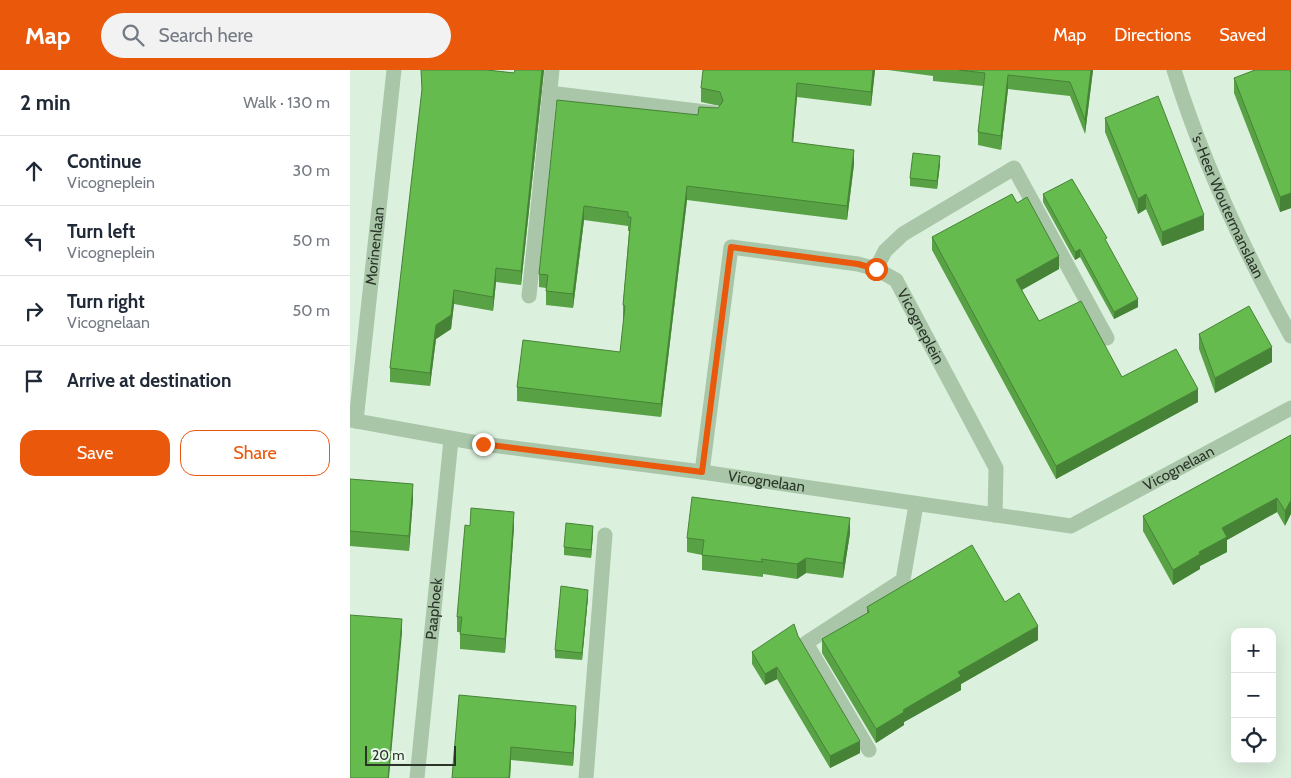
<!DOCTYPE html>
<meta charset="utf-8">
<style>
:root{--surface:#fff;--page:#f2f2f3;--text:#1f2937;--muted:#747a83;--line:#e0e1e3;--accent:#ea580c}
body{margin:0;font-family:Cabin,sans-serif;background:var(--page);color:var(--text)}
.controls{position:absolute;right:15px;bottom:15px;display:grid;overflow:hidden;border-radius:10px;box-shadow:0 5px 20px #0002}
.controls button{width:45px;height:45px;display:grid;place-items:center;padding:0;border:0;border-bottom:1px solid var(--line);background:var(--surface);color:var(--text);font:25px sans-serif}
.scale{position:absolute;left:15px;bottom:12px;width:91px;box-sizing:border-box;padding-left:5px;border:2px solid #2a3428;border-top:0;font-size:14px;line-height:18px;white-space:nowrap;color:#2a3428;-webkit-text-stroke:4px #e8f8ea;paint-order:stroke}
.stop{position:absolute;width:15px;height:15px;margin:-11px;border:4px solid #ea580c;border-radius:50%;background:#fff}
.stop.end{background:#ea580c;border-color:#fff;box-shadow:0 1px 5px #0008}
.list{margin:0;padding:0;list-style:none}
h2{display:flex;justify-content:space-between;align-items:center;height:65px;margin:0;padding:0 20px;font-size:21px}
h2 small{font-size:16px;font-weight:400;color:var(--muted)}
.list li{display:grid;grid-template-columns:32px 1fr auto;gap:15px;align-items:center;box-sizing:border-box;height:70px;padding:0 20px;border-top:1px solid var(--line)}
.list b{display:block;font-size:19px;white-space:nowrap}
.list p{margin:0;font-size:16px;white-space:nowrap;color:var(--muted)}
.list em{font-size:16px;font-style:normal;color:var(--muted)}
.actions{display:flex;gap:10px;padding:15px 20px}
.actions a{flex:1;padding:11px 0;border:1px solid var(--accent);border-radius:15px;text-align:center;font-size:18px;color:var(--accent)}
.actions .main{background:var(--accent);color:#fff}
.icon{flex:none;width:28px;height:28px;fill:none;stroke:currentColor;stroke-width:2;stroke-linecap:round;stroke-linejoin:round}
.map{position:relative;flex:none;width:941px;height:708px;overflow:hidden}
header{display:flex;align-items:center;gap:30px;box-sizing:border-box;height:70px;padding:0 25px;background:var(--accent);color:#fff}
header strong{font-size:24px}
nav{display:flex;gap:28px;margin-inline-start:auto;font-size:18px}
.search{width:350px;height:45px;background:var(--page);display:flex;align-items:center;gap:12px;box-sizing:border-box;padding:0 18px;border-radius:28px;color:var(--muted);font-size:19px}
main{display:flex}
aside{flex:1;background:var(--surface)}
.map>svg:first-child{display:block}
</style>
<header>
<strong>Map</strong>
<div class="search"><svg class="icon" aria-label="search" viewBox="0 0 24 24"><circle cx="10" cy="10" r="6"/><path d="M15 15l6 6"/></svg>Search here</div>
<nav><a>Map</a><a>Directions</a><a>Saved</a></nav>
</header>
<main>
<aside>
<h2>2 min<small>Walk · 130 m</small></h2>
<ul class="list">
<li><svg class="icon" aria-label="ahead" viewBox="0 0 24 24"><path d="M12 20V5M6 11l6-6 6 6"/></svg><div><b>Continue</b><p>Vicogneplein</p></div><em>30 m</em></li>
<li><svg class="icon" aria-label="left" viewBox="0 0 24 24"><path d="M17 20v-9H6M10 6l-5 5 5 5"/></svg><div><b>Turn left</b><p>Vicogneplein</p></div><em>50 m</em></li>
<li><svg class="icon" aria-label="right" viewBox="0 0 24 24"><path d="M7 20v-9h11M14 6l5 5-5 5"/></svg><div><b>Turn right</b><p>Vicognelaan</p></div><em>50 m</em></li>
<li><svg class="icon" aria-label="arrive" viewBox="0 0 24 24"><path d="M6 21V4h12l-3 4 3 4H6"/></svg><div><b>Arrive at destination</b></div></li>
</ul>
<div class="actions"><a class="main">Save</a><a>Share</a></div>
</aside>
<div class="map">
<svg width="941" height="708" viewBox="0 0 941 708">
<rect width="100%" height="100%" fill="#dcf0de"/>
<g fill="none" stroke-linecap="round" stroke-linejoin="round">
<!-- minor -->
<g stroke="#a9c6a9" stroke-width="15">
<path id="s1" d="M824 0C853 93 894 181 941 266"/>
<path d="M199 23 364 43"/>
<path d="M526 199 535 181 553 164 664 98 757 268"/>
<path d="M179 226 202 0"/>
<path id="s2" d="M0 350 133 374 352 402 721 456 941 338"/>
<path id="s3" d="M6 351 44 0"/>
<path id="s4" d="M352 402 381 177 508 194 526 199 546 210 646 398 645 445"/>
<path d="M519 680 456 573 553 510 566 435"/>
<path id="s5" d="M67 708 101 370"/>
<path d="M236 708 255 465"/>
</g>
</g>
<!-- wall -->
<g fill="#58a144">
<path d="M71 0H137L164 3 194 0 171 215 146 212 143 241 104 234 101 259 86 269 80 316 40 312V298L72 24Z"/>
<path d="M525 0 521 36 447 27 443 72 504 94 497 150 337 130 311 347 167 331V317L270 282 274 249H273V235L279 161H278V156L234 150 223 238 196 235V218L189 217V204L207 30 348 45 368 38 370 36 351 32V18Z"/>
<path d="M538 0H743L735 64 720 26 658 19 651 80 628 75V62L633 16 583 11V6Z"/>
<path d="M941 3V138L930 142 884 23V8Z"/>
<path d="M755 48 854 160 812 176 796 139 788 144 755 62Z"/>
<path d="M590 94 587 119 560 116V108Z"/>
<path d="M693 124 757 173 788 237 764 249 730 187 725 190 693 132Z"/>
<path d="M667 133 709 199 672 220 689 251 772 307 848 332 706 409 582 180V167Z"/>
<path d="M849 264 922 292 865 323 849 279Z"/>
<path d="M941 365 935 456 927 442 877 470V482L850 496V499L823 515 793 461V446Z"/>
<path d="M0 409 63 429 59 481 0 476Z"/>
<path d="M164 457 155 583 110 579V562H107V547Z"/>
<path d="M500 463 493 508 456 503 447 509 413 504V507L352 500V485L337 482V468Z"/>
<path d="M243 464 241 488 214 485V477Z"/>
<path d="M238 527 232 590 205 588V580Z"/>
<path d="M655 532 688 570 611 614V620L554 652V655L526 673 472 583V569L517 543V537Z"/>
<path d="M448 566 510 683 480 698 427 609 415 615 402 594V582Z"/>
<path d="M109 625 226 649 223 696 161 690 160 708H102Z"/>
</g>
<!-- shaded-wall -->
<g fill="#478337">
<path d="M192 0H194L171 215V201Z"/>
<path d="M523 0H525L521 36V22Z"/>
<path d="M741 0H743L735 64V50Z"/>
<path d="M658 5V19L651 80V66Z"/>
<path d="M447 13V27L442 86V72Z"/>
<path d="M504 80V94L497 150V136Z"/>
<path d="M590 86V94L587 119V111Z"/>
<path d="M337 116V130L311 347V334Z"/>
<path d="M941 123V138L930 142V127Z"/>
<path d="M796 124V139L788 144V129Z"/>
<path d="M234 136V150L223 238V224Z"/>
<path d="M854 145V160L812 176V162Z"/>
<path d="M730 179V187L725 190V182Z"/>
<path d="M709 186V199L666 223V210Z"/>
<path d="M146 198V212L143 241V227Z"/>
<path d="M104 220V234L101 259 86 269 80 316V303L86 255Z"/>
<path d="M788 229V237L764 249V242Z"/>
<path d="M922 277V292L865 323V308Z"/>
<path d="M848 319V332L706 409V396Z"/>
<path d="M63 414V429L59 481V466Z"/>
<path d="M927 428V442L877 470V482L850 496V499L823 515V500L849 482 872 458Z"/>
<path d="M941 430V444L935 456V441Z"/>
<path d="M164 442V457L155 583V569Z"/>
<path d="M500 448V463L493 508V493Z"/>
<path d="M243 456V464L241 488V480Z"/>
<path d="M456 488V503L447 509V494Z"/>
<path d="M238 520V527L232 590V583Z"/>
<path d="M52 549V563L39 708H38Z"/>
<path d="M688 556V570L611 614V620L554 652V655L526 673V659L553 640 608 602Z"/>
<path d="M427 597V609L415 615V604Z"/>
<path d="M226 636V649L223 696V683Z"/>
<path d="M510 671V683L480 698V686Z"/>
<path d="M161 677V690L160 708H159Z"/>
</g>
<!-- building -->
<g fill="#66bb4f" stroke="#478337">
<path d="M71 0H137L164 3 165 0H192L171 201 146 198 143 227 104 220 101 245 86 255 80 303 40 298 72 19Z"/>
<path d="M353 0H523L521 22 447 13 442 72 504 80 497 136 337 116 311 334 167 317 173 270 270 282 275 236 273 235 281 147H278V142L234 136 223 224 196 221 198 205 189 204 207 30 348 45 349 37 368 38 373 31 370 22 351 18Z"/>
<path d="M609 0H741L735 50 720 12 658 5 651 66 628 62 635 3Z"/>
<path d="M905 0H940L941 3V123L930 127 884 8Z"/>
<path d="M808 26 854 145 812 162 796 124 788 129 755 48Z"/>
<path d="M563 83 590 86 587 111 560 108Z"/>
<path d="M722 109 757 168 755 169 788 229 764 242 730 179 725 182 693 124Z"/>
<path d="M662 124 667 133 677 127 709 186 666 210 689 251 731 231 772 307 826 279 848 319 706 396 582 167Z"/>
<path d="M899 236 922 277 865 308 849 264Z"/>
<path d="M941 365V430L935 441 927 428 872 458 877 467 849 482 850 484 823 500 793 446Z"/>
<path d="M0 409 63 414 59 466 0 461Z"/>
<path d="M342 427 500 448 493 493 456 488 447 494 411 489 413 492 352 485 354 470 337 468Z"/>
<path d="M121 438 164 442 155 569 110 564 112 547H107L115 455 120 456Z"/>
<path d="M216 453 243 456 241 480 214 477Z"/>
<path d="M622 475 655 532 669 523 688 556 608 602 611 606 553 640 554 642 526 659 472 569 519 542 517 537Z"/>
<path d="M211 516 238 520 232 583 205 580Z"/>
<path d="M0 545 52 549 38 708H0Z"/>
<path d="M444 554 448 566 510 671 480 686 427 597 415 604 402 582Z"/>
<path d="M109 625 226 636 223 683 161 677 159 708H102Z"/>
</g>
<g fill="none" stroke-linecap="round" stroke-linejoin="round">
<!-- route -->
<path stroke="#ea580c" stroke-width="6" d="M133 374 352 402 381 177 508 194 526 199"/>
</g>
<g text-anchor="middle" stroke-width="4" stroke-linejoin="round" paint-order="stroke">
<!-- street labels -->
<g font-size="15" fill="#2a3428" stroke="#e8f8ea">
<text dy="5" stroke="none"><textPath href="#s1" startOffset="146">'s-Heer Woutermanslaan</textPath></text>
<text dy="5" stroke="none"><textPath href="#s3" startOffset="176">Morinenlaan</textPath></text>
<text dy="5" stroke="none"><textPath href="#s4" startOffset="449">Vicogneplein</textPath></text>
<text dy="5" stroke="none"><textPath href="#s2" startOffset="851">Vicognelaan</textPath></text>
<text dy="5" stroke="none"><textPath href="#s2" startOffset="421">Vicognelaan</textPath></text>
<text dy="5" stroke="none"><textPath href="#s5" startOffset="170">Paaphoek</textPath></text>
</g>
</g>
</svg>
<div class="controls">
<button>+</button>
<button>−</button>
<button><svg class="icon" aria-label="locate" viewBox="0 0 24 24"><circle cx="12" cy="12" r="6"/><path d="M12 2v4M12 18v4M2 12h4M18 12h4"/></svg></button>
</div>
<div class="scale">20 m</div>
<div class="stop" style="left:526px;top:199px"></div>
<div class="stop end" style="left:133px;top:374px"></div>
</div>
</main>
